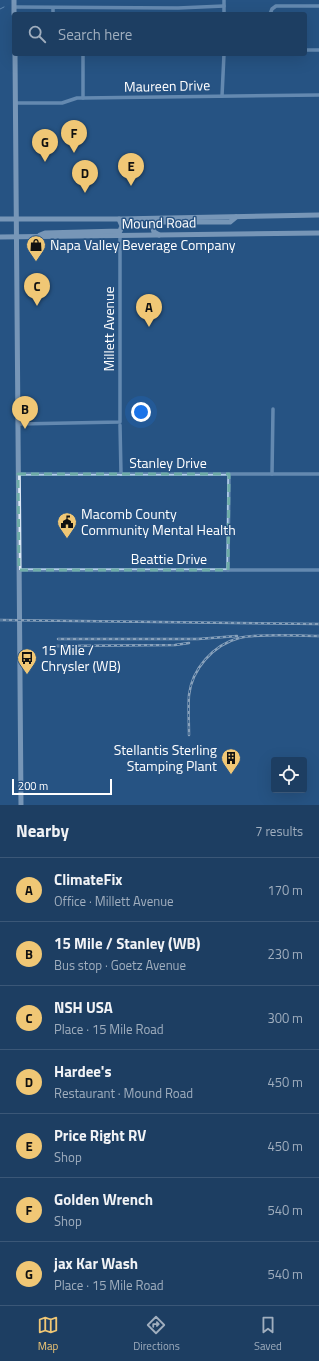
<!DOCTYPE html>
<meta charset="utf-8">
<style>
:root{--surface:#1d3e62;--page:#254568;--text:#f1f3f6;--muted:#a0aebe;--line:#3b5777;--accent:#f0c775}
body{margin:0;font-family:"Titillium Web",sans-serif;background:var(--page);color:var(--text)}
.controls{position:absolute;right:12px;bottom:12px;display:grid;overflow:hidden;border-radius:4px;box-shadow:0 4px 16px #0002}
.controls button{width:36px;height:36px;display:grid;place-items:center;padding:0;border:0;border-bottom:1px solid var(--line);background:var(--surface);color:var(--text);font:20px sans-serif}
.scale{position:absolute;left:12px;bottom:10px;width:100px;box-sizing:border-box;padding-left:4px;border:2px solid #fff;border-top:0;font-size:11px;line-height:14px;white-space:nowrap;color:#fff;-webkit-text-stroke:3px #275383;paint-order:stroke}
.you{position:absolute;left:141px;top:412px;width:14px;height:14px;margin:-10px;border:3px solid #fff;border-radius:50%;background:#1a73e8;box-shadow:0 0 0 6px #1a73e833}
.badge{display:grid;place-items:center;width:26px;height:26px;border-radius:50%;background:var(--accent);color:#111;font-size:13px;font-weight:700}
.pin{position:absolute;translate:-50% -33px;filter:drop-shadow(0 1px 2px #0008)}
.pin::after{content:'';position:absolute;top:21px;width:14px;height:12px;background:inherit;clip-path:polygon(0 0,100% 0,50% 100%)}
.list{margin:0;padding:0;list-style:none}
h2{display:flex;justify-content:space-between;align-items:center;height:52px;margin:0;padding:0 16px;font-size:17px}
h2 small{font-size:13px;font-weight:400;color:var(--muted)}
.list li{display:grid;grid-template-columns:26px 1fr auto;gap:12px;align-items:center;box-sizing:border-box;height:64px;padding:0 16px;border-top:1px solid var(--line)}
.list b{display:block;font-size:15px;white-space:nowrap}
.list p{margin:0;font-size:13px;white-space:nowrap;color:var(--muted)}
.list em{font-size:13px;font-style:normal;color:var(--muted)}
.icon{flex:none;width:22px;height:22px;fill:none;stroke:currentColor;stroke-width:2;stroke-linecap:round;stroke-linejoin:round}
.map{position:relative;flex:none;width:319px;height:805px;overflow:hidden}
.search{position:absolute;background:var(--surface);box-shadow:0 4px 16px #0002;left:12px;right:12px;top:12px;height:44px;display:flex;align-items:center;gap:10px;box-sizing:border-box;padding:0 14px;border-radius:4px;color:var(--muted);font-size:15px}
.sheet{height:500px;background:var(--surface)}
nav{display:flex;justify-content:space-around;align-items:center;box-sizing:border-box;height:56px;border-top:1px solid var(--line);background:var(--surface);font-size:11px;color:var(--muted)}
nav a{display:grid;justify-items:center;gap:2px}
nav .on{color:var(--accent)}
.map>svg:first-child{display:block}
</style>
<div class="map">
<svg width="319" height="805" viewBox="0 0 319 805">
<rect width="100%" height="100%" fill="#275383"/>
<g fill="none" stroke-linecap="round" stroke-linejoin="round">
<!-- stream -->
<path stroke="#a4c6e8" stroke-width="1" d="M0 9 4 7"/>
<!-- street -->
<g stroke="#b0cbe7" stroke-width="3.5">
<path d="M14 7 178 8 224 6"/>
<path d="M53 14V8"/>
<path d="M224 14V0"/>
<path d="M270 14 272 9 276 6H319"/>
<path d="M305 50H319"/>
<path d="M83 54V98"/>
<path d="M222 96 224 54"/>
<path d="M15 103H62L77 98H83L319 95"/>
<path d="M18 424 120 422V235"/>
<path d="M120 425 121 474"/>
<path d="M18 474H319"/>
<path d="M272 474 273 409"/>
<path d="M19 570H319"/>
<path d="M228 570 229 474"/>
</g>
<!-- secondary -->
<g stroke="#dae7f6" stroke-width="5">
<path d="M14 0V14"/>
<path d="M15 54 21 805"/>
<path d="M0 219H119L319 215"/>
<path d="M40 235 45 233 120 231 122 226 119 219"/>
<path d="M159 235 154 232C152 227 153 224 157 222H230L236 217"/>
<path d="M0 237 319 233"/>
</g>
<!-- rail casing -->
<g stroke="#fff" stroke-width="2.5">
<g id="rail">
<path d="M0 620 319 624"/>
<path d="M58 639H198L237 636"/>
<path d="M57 646 175 645 189 643"/>
<path d="M189 735C189 722 188 708 189 695 192 669 213 645 239 638 261 633 296 636 319 636"/>
</g>
</g>
<!-- rail -->
<use href="#rail" stroke="#275383" stroke-width="1" stroke-dasharray="3" stroke-linecap="butt"/>
</g>
<!-- marked area -->
<path d="M0 0H319V805H0ZM18 474H229L228 570H19Z" fill="#275383" fill-opacity=".55" fill-rule="evenodd"/>
<path fill="none" stroke="#6fada8" stroke-width="3" stroke-dasharray="8 5" stroke-linejoin="round" d="M18 474H229L228 570H19Z"/>
<!-- icons -->
<defs>
<g id="shop-pin" transform="scale(1)"><path d="M0 17L-7.5 6A9.5 9.5 0 1 1 7.5 6Z" fill="#f0c775" stroke="#275383"/><path d="M-5-2.5h2.3a2.7 3.5 0 0 1 5.4 0H5L5.5 6h-11ZM-1.5-2.5h3a1.5 2.3 0 0 0-3 0Z" fill="#111"/></g>
<g id="civic-pin" transform="scale(1)"><path d="M0 17L-7.5 6A9.5 9.5 0 1 1 7.5 6Z" fill="#f0c775" stroke="#275383"/><path d="M-.6-6.5H3V-4.5H.6V-3L4-1V1h2V6H-6V1h2V-1L-.6-3ZM-1.2 2.5V6h2.4V2.5Z" fill="#111"/></g>
<g id="bus-pin" transform="scale(1)"><path d="M0 17L-7.5 6A9.5 9.5 0 1 1 7.5 6Z" fill="#f0c775" stroke="#275383"/><path d="M-5-6H5V4H4V6H2V4H-2V6H-4V4H-5ZM-3.5-4V0h7V-4ZM-3.5 1.2v1.5H-2V1.2ZM2 1.2v1.5H3.5V1.2Z" fill="#111"/></g>
<g id="building-pin" transform="scale(1)"><path d="M0 17L-7.5 6A9.5 9.5 0 1 1 7.5 6Z" fill="#f0c775" stroke="#275383"/><path d="M-4-6H4V6H1V3H-1V6H-4ZM-2.5-4.3h1.7v1.8h-1.7ZM.8-4.3h1.7v1.8H.8ZM-2.5-1h1.7V.8h-1.7ZM.8-1h1.7V.8H.8Z" fill="#111"/></g>
</defs>
<g fill-rule="evenodd">
<use href="#shop-pin" x="36" y="245"/>
<use href="#civic-pin" x="67" y="522"/>
<use href="#bus-pin" x="27" y="658"/>
<use href="#building-pin" x="231" y="758"/>
</g>
<g text-anchor="middle" stroke-width="3" stroke-linejoin="round" paint-order="stroke">
<!-- street labels -->
<g font-size="14" fill="#fff" stroke="#275383">
<text transform="translate(167 86) rotate(-1)" y="5">Maureen Drive</text>
<text transform="translate(159 223) rotate(-1)" y="5">Mound Road</text>
<text transform="translate(109 329) rotate(-90)" y="5">Millett Avenue</text>
<text x="168" y="468">Stanley Drive</text>
<text x="169" y="564">Beattie Drive</text>
</g>
<!-- poi labels -->
<g font-size="14" fill="#fff" stroke="#275383" text-anchor="start">
<text x="50" y="250">Napa Valley Beverage Company</text>
<text x="81" y="519">Macomb County<tspan x="81" dy="16">Community Mental Health</tspan></text>
<text x="41" y="655">15 Mile /<tspan x="41" dy="16">Chrysler (WB)</tspan></text>
<text x="217" y="755" text-anchor="end">Stellantis Sterling<tspan x="217" dy="16">Stamping Plant</tspan></text>
</g>
</g>
</svg>
<div class="controls">
<button><svg class="icon" aria-label="locate" viewBox="0 0 24 24"><circle cx="12" cy="12" r="6"/><path d="M12 2v4M12 18v4M2 12h4M18 12h4"/></svg></button>
</div>
<div class="scale">200 m</div>
<div class="you"></div>
<div class="pin badge" style="left:149px;top:327px">A</div>
<div class="pin badge" style="left:25px;top:429px">B</div>
<div class="pin badge" style="left:37px;top:306px">C</div>
<div class="pin badge" style="left:85px;top:193px">D</div>
<div class="pin badge" style="left:131px;top:186px">E</div>
<div class="pin badge" style="left:74px;top:153px">F</div>
<div class="pin badge" style="left:45px;top:162px">G</div>
<div class="search"><svg class="icon" aria-label="search" viewBox="0 0 24 24"><circle cx="10" cy="10" r="6"/><path d="M15 15l6 6"/></svg>Search here</div>
</div>
<section class="sheet">
<h2>Nearby<small>7 results</small></h2>
<ul class="list">
<li><span class="badge">A</span><div><b>ClimateFix</b><p>Office · Millett Avenue</p></div><em>170 m</em></li>
<li><span class="badge">B</span><div><b>15 Mile / Stanley (WB)</b><p>Bus stop · Goetz Avenue</p></div><em>230 m</em></li>
<li><span class="badge">C</span><div><b>NSH USA</b><p>Place · 15 Mile Road</p></div><em>300 m</em></li>
<li><span class="badge">D</span><div><b>Hardee's</b><p>Restaurant · Mound Road</p></div><em>450 m</em></li>
<li><span class="badge">E</span><div><b>Price Right RV</b><p>Shop</p></div><em>450 m</em></li>
<li><span class="badge">F</span><div><b>Golden Wrench</b><p>Shop</p></div><em>540 m</em></li>
<li><span class="badge">G</span><div><b>jax Kar Wash</b><p>Place · 15 Mile Road</p></div><em>540 m</em></li>
</ul>
</section>
<nav>
<a class="on"><svg class="icon" aria-label="map" viewBox="0 0 24 24"><path d="M3 6l6-2 6 2 6-2v14l-6 2-6-2-6 2zM9 4v14M15 6v14"/></svg>Map</a>
<a><svg class="icon" aria-label="directions" viewBox="0 0 24 24"><path d="M12 3l9 9-9 9-9-9zM9 14v-3h6M13 9l2 2-2 2"/></svg>Directions</a>
<a><svg class="icon" aria-label="saved" viewBox="0 0 24 24"><path d="M7 4h10v16l-5-4-5 4z"/></svg>Saved</a>
</nav>
